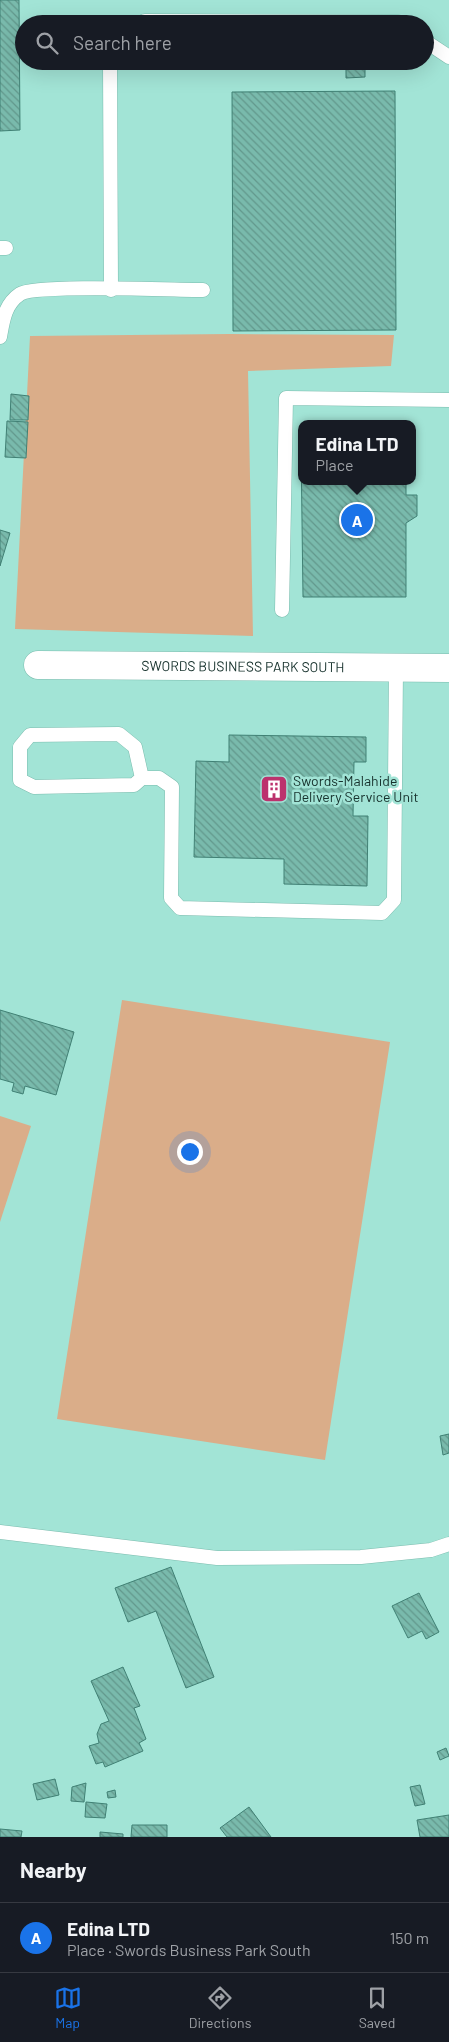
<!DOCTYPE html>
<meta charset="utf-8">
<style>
:root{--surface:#171b24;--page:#242831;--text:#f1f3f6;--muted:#9ea1a6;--line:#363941;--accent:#1a73e8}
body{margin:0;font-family:Barlow,sans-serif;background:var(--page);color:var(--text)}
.you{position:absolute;left:189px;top:1151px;width:18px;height:18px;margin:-12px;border:4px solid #fff;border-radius:50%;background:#1a73e8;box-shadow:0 0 0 8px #1a73e833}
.badge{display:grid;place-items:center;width:32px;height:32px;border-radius:50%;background:var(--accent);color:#fff;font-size:16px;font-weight:700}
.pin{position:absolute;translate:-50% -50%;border:2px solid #fff;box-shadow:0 1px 5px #0006}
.popup{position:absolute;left:298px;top:420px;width:118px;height:65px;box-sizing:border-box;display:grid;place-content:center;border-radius:10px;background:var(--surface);filter:drop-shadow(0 1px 4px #0005);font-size:16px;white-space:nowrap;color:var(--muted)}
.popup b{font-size:19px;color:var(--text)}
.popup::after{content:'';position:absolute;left:50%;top:100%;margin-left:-10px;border:10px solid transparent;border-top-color:var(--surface)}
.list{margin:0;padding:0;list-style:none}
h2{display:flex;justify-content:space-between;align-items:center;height:65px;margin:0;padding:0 20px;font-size:21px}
h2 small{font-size:16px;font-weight:400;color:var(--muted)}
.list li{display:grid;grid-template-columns:32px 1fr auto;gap:15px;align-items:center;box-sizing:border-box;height:70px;padding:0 20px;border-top:1px solid var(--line)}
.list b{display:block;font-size:19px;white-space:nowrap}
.list p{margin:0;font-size:16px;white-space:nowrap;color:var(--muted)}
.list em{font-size:16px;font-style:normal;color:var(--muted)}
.icon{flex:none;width:28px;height:28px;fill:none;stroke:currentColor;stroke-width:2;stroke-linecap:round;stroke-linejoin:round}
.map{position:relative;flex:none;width:449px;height:1837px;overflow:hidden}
.search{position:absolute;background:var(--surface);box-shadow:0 5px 20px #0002;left:15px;right:15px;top:15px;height:55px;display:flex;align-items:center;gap:12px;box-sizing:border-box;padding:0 18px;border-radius:28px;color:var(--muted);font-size:19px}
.sheet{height:135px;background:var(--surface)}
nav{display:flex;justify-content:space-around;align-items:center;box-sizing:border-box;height:70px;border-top:1px solid var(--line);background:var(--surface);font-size:14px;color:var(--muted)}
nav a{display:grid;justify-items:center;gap:2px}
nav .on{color:var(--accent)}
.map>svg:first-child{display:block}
</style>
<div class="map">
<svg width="449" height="1837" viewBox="0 0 449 1837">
<defs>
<pattern id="building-back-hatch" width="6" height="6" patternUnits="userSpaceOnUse" patternTransform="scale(1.25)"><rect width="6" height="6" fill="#79baac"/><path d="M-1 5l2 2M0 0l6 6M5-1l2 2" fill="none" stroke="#62988c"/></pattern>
</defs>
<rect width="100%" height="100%" fill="#a2e4d6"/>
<!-- grass -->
<g fill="#daad89">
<path d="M230 334 394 335 391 366 248 371 253 636 15 629 30 336Z"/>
<path d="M122 1000 390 1042 325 1460 57 1419Z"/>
<path d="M0 1116 31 1126 0 1222Z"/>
</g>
<!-- building -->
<g fill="url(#building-back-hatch)" stroke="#408074">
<path d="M0 0H19L20 130 0 131Z"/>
<path d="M346 61H365V77L346 78Z"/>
<path d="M395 91 396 330 233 331 232 92Z"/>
<path d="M11 394 29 396 28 420H10Z"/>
<path d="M7 421 28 422 26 458 5 457Z"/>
<path d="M301 446 302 481H406V495H417V516L406 523V597H303Z"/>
<path d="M0 530 10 533 0 566Z"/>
<path d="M229 735 366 737V762H354L353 816H368L367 886 284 884V859L194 857 196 761 229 762Z"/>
<path d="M0 1010 74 1032 56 1095 25 1086 23 1094 12 1091 14 1083 0 1079Z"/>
<path d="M449 1434V1453L443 1455 440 1436Z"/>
<path d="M171 1567 214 1677 186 1688 156 1611 128 1622 115 1588Z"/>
<path d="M419 1593 439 1632 426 1639 422 1631 408 1638 392 1606Z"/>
<path d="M123 1667 140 1706 134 1708 146 1739 139 1743 143 1751 105 1767 103 1762 96 1764 89 1746 99 1743 97 1734 101 1724 109 1721 91 1681Z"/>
<path d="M446 1748 449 1756 440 1760 437 1752Z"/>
<path d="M55 1779 59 1795 37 1800 33 1784Z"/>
<path d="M86 1783 84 1802 71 1801 72 1787Z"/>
<path d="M420 1785 425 1804 415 1806 410 1787Z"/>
<path d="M115 1790 116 1797 108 1798 107 1792Z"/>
<path d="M86 1802 107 1804 105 1818 85 1817Z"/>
<path d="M249 1807 271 1837H227L220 1828Z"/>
<path d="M449 1815V1837H420L417 1820Z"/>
<path d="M132 1825H167V1837H131Z"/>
<path d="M0 1829 22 1831 21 1837H0Z"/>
<path d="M100 1832 123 1834V1837H100Z"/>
</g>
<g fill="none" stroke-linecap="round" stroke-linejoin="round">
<!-- service casing -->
<g stroke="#7bbcae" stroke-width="15">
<g id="service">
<path d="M138 24 145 21 398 22 401 24"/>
<path d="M425 41 449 57"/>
<path d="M110 61 111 290"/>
<path d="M0 248H6"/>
<path d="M0 337C3 320 5 304 20 294 35 284 176 290 203 290"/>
<path d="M282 610 286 398 449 400"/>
<path d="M142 778 135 747 119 734 30 735 20 747V780L34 787 134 785 142 778H159L172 787 171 898 180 908 382 913 394 900 396 669"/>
<path d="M0 1532 217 1558 361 1557 431 1550 449 1544"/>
</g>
</g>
<!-- minor casing -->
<g stroke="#7bbcae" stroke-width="29">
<g id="minor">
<path id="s1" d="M38 665 449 668"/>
</g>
</g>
<!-- service -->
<use href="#service" stroke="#fff" stroke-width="14"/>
<!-- minor -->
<use href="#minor" stroke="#fff" stroke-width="28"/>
</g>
<!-- icons -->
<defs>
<g id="building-square" transform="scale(1.4375)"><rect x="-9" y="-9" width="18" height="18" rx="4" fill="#bc326d" stroke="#a2e4d6"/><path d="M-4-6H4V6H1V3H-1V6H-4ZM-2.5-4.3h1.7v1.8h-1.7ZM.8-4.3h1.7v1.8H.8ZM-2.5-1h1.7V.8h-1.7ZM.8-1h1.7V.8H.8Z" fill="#fff"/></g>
</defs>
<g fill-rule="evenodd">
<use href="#building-square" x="274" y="789"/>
</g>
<g text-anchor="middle" stroke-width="5" stroke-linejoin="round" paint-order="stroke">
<!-- street labels -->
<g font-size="14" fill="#16312c" stroke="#a2e4d6">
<text dy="5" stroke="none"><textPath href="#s1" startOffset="205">SWORDS BUSINESS PARK SOUTH</textPath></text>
</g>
<!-- poi labels -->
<g font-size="14" fill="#16312c" stroke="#a2e4d6" text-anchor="start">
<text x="293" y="786">Swords-Malahide<tspan x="293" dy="16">Delivery Service Unit</tspan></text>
</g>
</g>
</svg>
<div class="you"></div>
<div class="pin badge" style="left:357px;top:520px">A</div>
<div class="popup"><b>Edina LTD</b>Place</div>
<div class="search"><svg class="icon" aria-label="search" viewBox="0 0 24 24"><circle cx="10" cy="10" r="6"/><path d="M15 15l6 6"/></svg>Search here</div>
</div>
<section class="sheet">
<h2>Nearby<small></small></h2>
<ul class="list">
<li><span class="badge">A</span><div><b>Edina LTD</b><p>Place · Swords Business Park South</p></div><em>150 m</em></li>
</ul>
</section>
<nav>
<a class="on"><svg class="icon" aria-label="map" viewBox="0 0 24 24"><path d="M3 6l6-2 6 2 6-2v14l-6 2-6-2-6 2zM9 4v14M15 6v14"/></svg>Map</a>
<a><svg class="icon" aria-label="directions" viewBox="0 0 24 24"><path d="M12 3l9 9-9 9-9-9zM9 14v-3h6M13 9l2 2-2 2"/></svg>Directions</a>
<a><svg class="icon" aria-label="saved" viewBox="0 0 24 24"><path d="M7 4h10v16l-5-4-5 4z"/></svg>Saved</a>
</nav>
